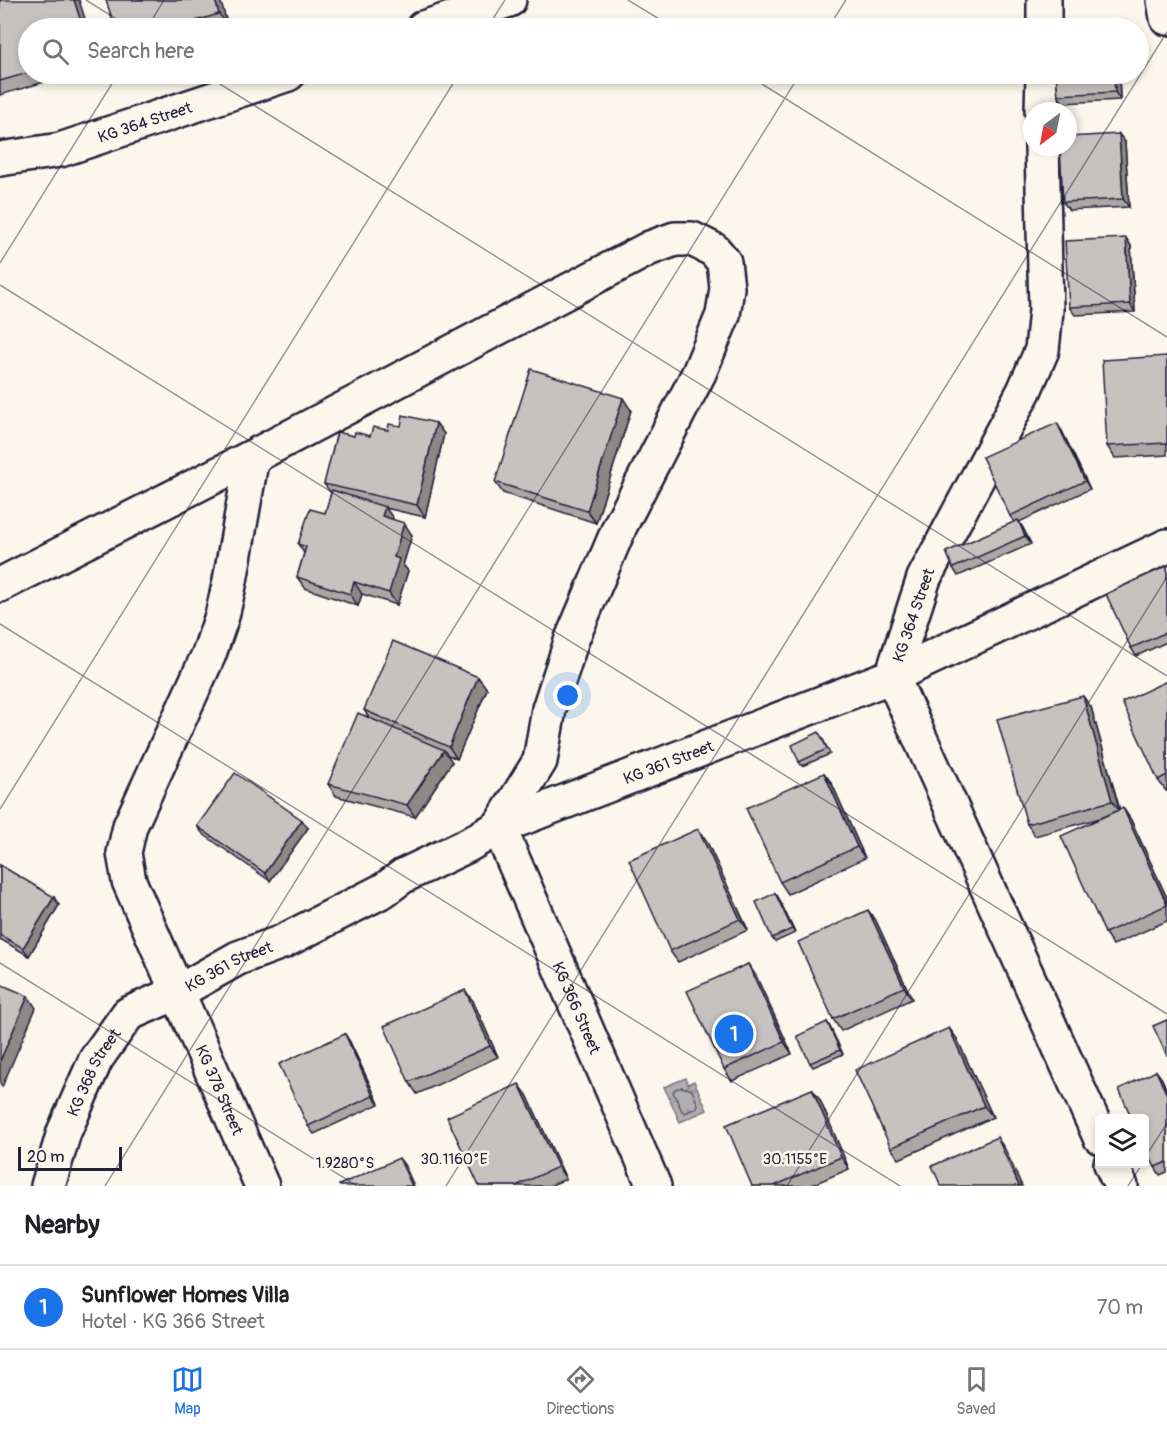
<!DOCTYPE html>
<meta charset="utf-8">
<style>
:root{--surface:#fff;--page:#f6f6f6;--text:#202124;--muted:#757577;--line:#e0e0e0;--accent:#1a73e8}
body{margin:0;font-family:Pangolin,sans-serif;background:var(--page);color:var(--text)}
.controls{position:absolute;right:18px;bottom:18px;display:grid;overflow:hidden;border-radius:6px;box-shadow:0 3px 9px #0003}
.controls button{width:54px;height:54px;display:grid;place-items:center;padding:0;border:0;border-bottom:2px solid var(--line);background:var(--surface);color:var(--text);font:30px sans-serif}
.compass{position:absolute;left:1023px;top:102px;width:54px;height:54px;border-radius:50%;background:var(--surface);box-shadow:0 3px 9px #0003;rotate:212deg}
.scale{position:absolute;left:18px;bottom:15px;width:104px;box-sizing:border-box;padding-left:6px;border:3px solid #22223b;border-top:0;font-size:16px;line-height:21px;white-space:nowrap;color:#22223b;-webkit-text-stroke:4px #fbf7ec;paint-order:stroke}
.you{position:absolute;left:568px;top:696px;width:21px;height:21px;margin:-15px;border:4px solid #fff;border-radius:50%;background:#1a73e8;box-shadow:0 0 0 9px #1a73e833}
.badge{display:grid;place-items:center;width:39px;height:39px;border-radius:50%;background:var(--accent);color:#fff;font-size:20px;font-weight:700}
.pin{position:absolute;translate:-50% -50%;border:3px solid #fff;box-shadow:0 2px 6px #0006}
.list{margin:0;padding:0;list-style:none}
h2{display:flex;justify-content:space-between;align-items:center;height:78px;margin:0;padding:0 24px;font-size:26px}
h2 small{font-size:20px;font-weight:400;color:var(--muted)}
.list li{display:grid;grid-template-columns:39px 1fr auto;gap:18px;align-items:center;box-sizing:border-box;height:84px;padding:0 24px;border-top:2px solid var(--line)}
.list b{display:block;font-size:22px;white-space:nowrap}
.list p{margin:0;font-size:20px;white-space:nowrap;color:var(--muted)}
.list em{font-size:20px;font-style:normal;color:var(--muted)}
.icon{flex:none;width:33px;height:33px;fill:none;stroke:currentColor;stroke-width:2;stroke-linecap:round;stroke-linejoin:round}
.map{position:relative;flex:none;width:1167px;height:1186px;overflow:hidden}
.search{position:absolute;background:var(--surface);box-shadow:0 3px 9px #0003;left:18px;right:18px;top:18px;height:66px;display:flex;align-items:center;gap:15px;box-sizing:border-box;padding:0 21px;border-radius:33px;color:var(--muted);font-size:22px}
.sheet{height:162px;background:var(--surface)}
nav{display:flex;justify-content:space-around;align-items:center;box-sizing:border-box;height:84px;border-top:2px solid var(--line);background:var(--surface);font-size:16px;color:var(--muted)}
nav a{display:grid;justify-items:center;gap:3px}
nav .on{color:var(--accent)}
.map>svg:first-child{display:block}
</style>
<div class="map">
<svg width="1167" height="1186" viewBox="0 0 1167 1186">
<defs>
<pattern id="water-ripples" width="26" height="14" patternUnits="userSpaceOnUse" patternTransform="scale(1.5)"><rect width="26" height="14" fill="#b1aeb0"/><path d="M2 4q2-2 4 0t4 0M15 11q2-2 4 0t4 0" fill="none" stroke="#908d90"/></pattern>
</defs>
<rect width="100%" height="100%" fill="#fbf7ec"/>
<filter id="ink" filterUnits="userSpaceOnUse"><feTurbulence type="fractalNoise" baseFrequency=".0167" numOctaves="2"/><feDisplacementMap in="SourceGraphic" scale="12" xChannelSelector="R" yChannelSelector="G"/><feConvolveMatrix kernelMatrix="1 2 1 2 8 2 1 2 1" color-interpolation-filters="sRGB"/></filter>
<g filter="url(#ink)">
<!-- water -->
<path fill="url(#water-ripples)" stroke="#787681" stroke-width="1.5" d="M686 1078 688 1084 694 1081 707 1110 680 1122 664 1087Z"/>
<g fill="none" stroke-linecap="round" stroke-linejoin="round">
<!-- shore -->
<path stroke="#5b5a6a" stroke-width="1.5" d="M682 1087 692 1090 698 1105 696 1108 685 1113 682 1111 673 1092 675 1089Z"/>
<!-- street casing -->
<g stroke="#22223b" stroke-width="38">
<g id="street">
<path d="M1164 0 1167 18"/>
<path d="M423 28 509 0"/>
<path d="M1044 28V0"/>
<path d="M1042 111 1043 74"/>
<path d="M1042 147 1046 310 1042 350 1024 391 924 578 892 676 1100 1137"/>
<path id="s1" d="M0 159 60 150 288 74"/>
<path id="s2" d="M252 457 230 581 222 616 209 654 130 826 124 853 129 881 262 1186"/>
<path id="s3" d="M0 585 252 457 650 248 675 239H692L714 250 724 262 727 288 723 315 699 373 620 526 572 639 549 709 540 761 499 827 654 1186"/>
<path d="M1111 1164 1121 1186"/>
<path id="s4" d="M48 1186 64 1132 96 1059 128 1014 178 992 238 958 282 942 384 890 403 876 468 845 499 827 892 676 1167 546"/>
</g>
</g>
<!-- street -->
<use href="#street" stroke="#fbf7ec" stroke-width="33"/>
</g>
<!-- wall -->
<g fill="#aaa7a5" stroke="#22223b" stroke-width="1.5">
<path d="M0 0 28 28V74H72L0 95Z"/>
<path d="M106 0H220L228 26 218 28H115Z"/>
<path d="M1056 74H1119L1120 100 1063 103 1058 95Z"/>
<path d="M1125 142 1129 207 1069 210 1063 202Z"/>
<path d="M1126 238 1131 246 1135 312 1075 315 1069 307Z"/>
<path d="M1167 356V455L1115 458 1107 446Z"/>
<path d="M631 410 596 523 503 493 495 482Z"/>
<path d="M436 423 444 434 425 517 385 508 392 519 412 535 403 565 408 571 397 605 362 594 358 606 305 588 297 577 304 553 298 544 325 513 331 493 324 484 354 436H370L388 430Z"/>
<path d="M1062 431 1090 489 1019 522 1023 528 1031 544 958 576 953 568 1014 522 1010 516Z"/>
<path d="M1167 566V642L1136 656 1131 648Z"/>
<path d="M478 677 487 689 457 759 446 754 452 762 415 817 336 796 328 784 369 718 364 710Z"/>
<path d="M1167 681V791H1166L1158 780Z"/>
<path d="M1091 707 1120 810 1123 808 1131 820 1167 898V921L1113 945 1105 933 1104 817 1035 836 1027 824Z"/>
<path d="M822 737 830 754 802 766 799 762Z"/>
<path d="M824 773 832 784 865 858 788 894 780 882Z"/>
<path d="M197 826 308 828 270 881 203 834Z"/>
<path d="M698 829 706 840 748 930 678 962 670 951Z"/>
<path d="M0 865 59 905 29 956 0 939Z"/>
<path d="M775 893 778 897 795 933 775 942 772 938Z"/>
<path d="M876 921 912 999 841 1031 833 1019Z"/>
<path d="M748 964 756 976 792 1054 732 1081 724 1069Z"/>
<path d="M473 1001 498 1057 417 1094 409 1082Z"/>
<path d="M827 1022 830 1027 843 1054 813 1067 810 1063Z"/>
<path d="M949 1028 957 1039 993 1117 899 1159 891 1148Z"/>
<path d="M345 1034 350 1042 379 1104 314 1134 308 1126Z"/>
<path d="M1156 1071 1162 1079 1167 1091V1172L1160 1175 1155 1167Z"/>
<path d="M812 1089 820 1100 849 1169 809 1186H752Z"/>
<path d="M527 1095 566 1179 549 1186H479Z"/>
</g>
<!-- shaded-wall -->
<g fill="#8b8886" stroke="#22223b" stroke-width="1.5">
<path d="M74 0H79L88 28H83Z"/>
<path d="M215 0H220L228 26 219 14Z"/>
<path d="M1114 74H1119L1120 100 1115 92Z"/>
<path d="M1119 134 1125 142 1129 207 1123 199Z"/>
<path d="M1126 238 1131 246 1135 312 1130 304Z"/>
<path d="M623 398 631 410 596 523 587 511Z"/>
<path d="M436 423 444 434 425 517 417 505Z"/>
<path d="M1057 423 1062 431 1090 489 1085 481Z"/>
<path d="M385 507 393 518 390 527 382 516Z"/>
<path d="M1018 520 1023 528 1031 544 1025 536Z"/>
<path d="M404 523 412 535 403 565 408 571 397 605 389 593 394 557Z"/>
<path d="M354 582 362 594 358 606 350 594Z"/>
<path d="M478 677 487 689 457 759 449 747Z"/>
<path d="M1083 696 1091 707 1120 812 1112 801Z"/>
<path d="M444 750 452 762 415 817 407 805Z"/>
<path d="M824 773 832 784 865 858 857 847Z"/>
<path d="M1123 808 1131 820 1167 898V904Z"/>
<path d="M302 820 308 828 270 881 265 873Z"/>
<path d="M698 829 706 840 748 930 740 919Z"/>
<path d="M775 893 778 897 795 933 792 929Z"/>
<path d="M54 897 59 905 29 956 23 948Z"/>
<path d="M868 910 876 921 912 999 904 987Z"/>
<path d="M748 964 756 976 792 1054 784 1042Z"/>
<path d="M465 990 473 1001 498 1057 490 1046Z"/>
<path d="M28 996 36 1008 2 1087 0 1084V1061Z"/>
<path d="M827 1022 830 1027 843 1054 840 1050Z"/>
<path d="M949 1028 957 1039 993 1117 984 1106Z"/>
<path d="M345 1034 350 1042 379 1104 373 1096Z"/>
<path d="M1156 1071 1162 1079 1167 1091V1095Z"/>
<path d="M519 1084 527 1095 566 1179 558 1167Z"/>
<path d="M812 1089 820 1100 849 1169 841 1157Z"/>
<path d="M997 1137 1005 1149 1022 1186H1019Z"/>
<path d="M399 1158 405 1166 414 1186H412Z"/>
</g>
<!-- building -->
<g fill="#c6c2c0" stroke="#22223b" stroke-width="1.5">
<path d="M0 0H74L83 28H28V73L0 81Z"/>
<path d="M106 0H215L219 14 171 28H115Z"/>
<path d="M1056 74H1114L1115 92 1058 95Z"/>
<path d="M1119 134 1123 199 1063 202 1060 147H1068V137Z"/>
<path d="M1126 238 1130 304 1069 307 1065 241Z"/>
<path d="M1167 356V443L1107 446 1102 360Z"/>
<path d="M531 369 623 398 587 511 495 482Z"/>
<path d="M403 415 436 423 417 505 324 484 337 432 354 436 355 432 370 436 373 427 388 430 389 424 401 426Z"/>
<path d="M1057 423 1085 481 1010 516 982 457Z"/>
<path d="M332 490 385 507 382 516 404 523 394 557 399 559 389 593 354 582 350 594 297 577 306 547 298 544 310 509 325 513Z"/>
<path d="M1018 520 1025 536 953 568 946 552Z"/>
<path d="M1167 566V632L1131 648 1106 594Z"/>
<path d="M393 641 478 677 449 747 364 710Z"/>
<path d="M1167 681V775L1158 780 1122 702Z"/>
<path d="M1083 696 1112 801 1027 824 997 719Z"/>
<path d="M358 713 444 750 407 805 328 784Z"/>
<path d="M819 732 827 749 799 762 792 745Z"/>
<path d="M235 773 302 820 265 873 197 826Z"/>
<path d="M824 773 857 847 780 882 746 808Z"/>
<path d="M1123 808 1167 905 1105 933 1061 836Z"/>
<path d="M698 829 740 919 670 951 629 860Z"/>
<path d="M0 865 54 897 23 948 0 935Z"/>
<path d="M775 893 792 929 772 938 756 902Z"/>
<path d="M868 910 904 987 833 1019 798 942Z"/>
<path d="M748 964 784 1042 724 1069 687 991Z"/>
<path d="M0 984 28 996 0 1061Z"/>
<path d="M465 990 490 1046 409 1082 384 1026Z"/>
<path d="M1167 1020V1056L1153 1026Z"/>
<path d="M827 1022 840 1050 810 1063 797 1036Z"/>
<path d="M949 1028 984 1106 891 1148 855 1070Z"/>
<path d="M345 1034 373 1096 308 1126 279 1064Z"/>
<path d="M1156 1071 1167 1095V1162L1155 1167 1144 1145V1119H1132L1119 1089Z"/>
<path d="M519 1084 558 1167 516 1186H479L447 1117Z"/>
<path d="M812 1089 841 1157 774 1186H752L726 1125Z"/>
<path d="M997 1137 1019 1186H941L932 1166Z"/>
<path d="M399 1158 412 1186H340L339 1185Z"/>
</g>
</g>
<!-- ticks -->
<path fill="none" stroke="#22223b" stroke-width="1.5" stroke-opacity="0.45" d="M86 0 131 28M628 0 674 28M147 28 164 0M487 28 505 0M828 28 846 0M204 74 1167 676M746 74 1167 337M0 263 118 74M0 285 1167 1014M0 624 900 1186M0 809 459 74M0 963 357 1186M1144 1159 1167 1123M105 1186 800 74M446 1186 1167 32M787 1186 1167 577M1128 1186 1142 1164"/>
<g text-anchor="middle" stroke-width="5" stroke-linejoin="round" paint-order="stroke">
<!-- street labels -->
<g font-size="16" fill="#22223b" stroke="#fbf7ec">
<text dy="6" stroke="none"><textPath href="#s1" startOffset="150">KG 364 Street</textPath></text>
<text transform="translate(913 615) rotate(-71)" y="6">KG 364 Street</text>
<text dy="6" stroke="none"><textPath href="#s4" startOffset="789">KG 361 Street</textPath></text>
<text dy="6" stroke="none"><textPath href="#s4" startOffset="303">KG 361 Street</textPath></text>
<text dy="6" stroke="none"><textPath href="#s3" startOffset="1628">KG 366 Street</textPath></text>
<text dy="6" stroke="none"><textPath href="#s4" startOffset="123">KG 368 Street</textPath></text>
<text dy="6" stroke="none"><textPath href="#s2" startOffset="675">KG 378 Street</textPath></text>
</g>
</g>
<g font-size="15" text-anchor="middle" fill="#22223b" stroke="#fbf7ec" stroke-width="5" stroke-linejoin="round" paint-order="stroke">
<text x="454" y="1164">30.1160°E</text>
<text x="795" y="1164">30.1155°E</text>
<text x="345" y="1168">1.9280°S</text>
</g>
</svg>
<div class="controls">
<button><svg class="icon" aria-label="layers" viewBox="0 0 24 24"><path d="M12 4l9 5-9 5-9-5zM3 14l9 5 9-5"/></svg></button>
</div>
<svg class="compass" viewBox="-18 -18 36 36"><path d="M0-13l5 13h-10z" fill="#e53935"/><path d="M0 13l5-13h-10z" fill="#757577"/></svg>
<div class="scale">20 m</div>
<div class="you"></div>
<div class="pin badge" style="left:734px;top:1034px">1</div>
<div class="search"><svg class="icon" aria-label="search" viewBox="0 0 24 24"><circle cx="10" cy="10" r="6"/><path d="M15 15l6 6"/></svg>Search here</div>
</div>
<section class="sheet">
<h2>Nearby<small></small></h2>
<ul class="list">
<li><span class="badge">1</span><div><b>Sunflower Homes Villa</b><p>Hotel · KG 366 Street</p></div><em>70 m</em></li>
</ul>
</section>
<nav>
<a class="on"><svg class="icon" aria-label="map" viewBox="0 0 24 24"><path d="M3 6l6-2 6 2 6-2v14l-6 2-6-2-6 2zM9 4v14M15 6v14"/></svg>Map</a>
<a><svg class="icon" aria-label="directions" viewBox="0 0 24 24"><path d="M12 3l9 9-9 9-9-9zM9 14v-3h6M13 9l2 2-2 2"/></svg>Directions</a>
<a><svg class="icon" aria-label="saved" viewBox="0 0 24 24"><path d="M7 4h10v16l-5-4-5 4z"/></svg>Saved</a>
</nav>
